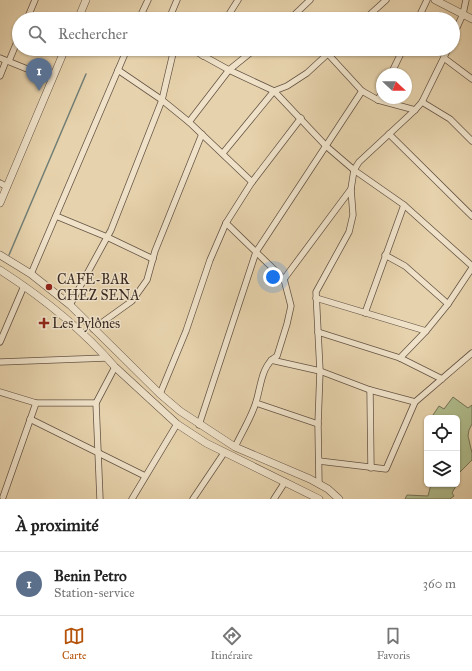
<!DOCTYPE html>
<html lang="fr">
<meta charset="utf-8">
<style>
:root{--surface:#fff;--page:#f6f6f6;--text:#222;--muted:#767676;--line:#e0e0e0;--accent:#b45309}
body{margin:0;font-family:"IM FELL Great Primer",serif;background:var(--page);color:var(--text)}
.controls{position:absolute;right:12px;bottom:12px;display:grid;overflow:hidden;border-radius:6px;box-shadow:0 1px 3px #0004}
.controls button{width:36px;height:36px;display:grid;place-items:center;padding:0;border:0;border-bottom:1px solid var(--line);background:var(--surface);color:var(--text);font:20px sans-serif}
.compass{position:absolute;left:376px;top:68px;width:36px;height:36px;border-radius:50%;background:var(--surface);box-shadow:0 1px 3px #0004;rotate:112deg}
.you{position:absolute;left:273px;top:277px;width:14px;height:14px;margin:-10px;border:3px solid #fff;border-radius:50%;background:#1a73e8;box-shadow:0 0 0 6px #1a73e833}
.badge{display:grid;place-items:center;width:26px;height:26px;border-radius:50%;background:var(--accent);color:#fff;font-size:13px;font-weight:700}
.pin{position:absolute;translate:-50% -33px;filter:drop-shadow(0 1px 2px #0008)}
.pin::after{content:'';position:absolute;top:21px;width:14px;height:12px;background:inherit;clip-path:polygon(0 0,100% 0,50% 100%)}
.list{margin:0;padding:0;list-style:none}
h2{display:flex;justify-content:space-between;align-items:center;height:52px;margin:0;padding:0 16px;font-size:17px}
h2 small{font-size:13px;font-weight:400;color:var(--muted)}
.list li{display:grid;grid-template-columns:26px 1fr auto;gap:12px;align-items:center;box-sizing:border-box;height:64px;padding:0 16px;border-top:1px solid var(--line)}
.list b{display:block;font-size:15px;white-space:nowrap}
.list p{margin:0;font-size:13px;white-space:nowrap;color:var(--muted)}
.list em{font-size:13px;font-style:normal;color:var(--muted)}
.icon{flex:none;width:22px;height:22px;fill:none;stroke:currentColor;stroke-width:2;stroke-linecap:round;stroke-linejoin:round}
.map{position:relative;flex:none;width:472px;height:499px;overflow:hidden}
.search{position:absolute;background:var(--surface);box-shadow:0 1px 3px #0004;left:12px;right:12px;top:12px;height:44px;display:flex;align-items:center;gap:10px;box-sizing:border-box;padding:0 14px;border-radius:22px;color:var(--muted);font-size:15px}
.sheet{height:116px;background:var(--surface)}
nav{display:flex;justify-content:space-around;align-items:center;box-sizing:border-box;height:56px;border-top:1px solid var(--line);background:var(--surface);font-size:11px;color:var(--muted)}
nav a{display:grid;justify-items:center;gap:2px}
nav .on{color:var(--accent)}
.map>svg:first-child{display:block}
</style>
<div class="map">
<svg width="472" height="499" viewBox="0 0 472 499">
<rect width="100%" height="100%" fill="#e6d2ac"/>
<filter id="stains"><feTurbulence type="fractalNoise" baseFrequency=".005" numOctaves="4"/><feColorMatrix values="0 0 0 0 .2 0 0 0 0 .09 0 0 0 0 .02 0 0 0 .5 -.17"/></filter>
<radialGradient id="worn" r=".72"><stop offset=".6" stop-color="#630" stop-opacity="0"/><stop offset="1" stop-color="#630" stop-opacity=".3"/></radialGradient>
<!-- green -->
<g fill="#b0bd8d" stroke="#757458">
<path d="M453 397 468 408 472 405V424L469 430 468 436 472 453V460L457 475V418H431L439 406 444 409Z"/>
<path d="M431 484H457L452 493 454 496 450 499H405L407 495 428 496Z"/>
</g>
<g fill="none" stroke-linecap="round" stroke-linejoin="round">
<!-- stream -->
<path stroke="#727f76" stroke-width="1.5" d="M9 255 86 74"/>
<!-- minor casing -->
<g stroke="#655445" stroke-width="7">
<g id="minor">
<path d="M27 19 35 0"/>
<path d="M139 19 148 0"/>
<path d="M169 19 177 0"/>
<path d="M226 19 238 0"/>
<path d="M290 19 310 0"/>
<path d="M365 19 386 0"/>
<path d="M418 19 427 0"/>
<path d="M453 36 463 14 466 0"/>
<path d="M191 49 229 70 274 91 326 146 354 170 404 205 472 266"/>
<path d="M328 54 362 91 378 100 415 110"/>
<path d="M203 56 208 49"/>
<path d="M0 58 52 79"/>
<path d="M444 58 472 79"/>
<path d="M9 61 19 37"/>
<path d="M118 70 162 100 189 122 252 182"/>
<path d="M391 74 403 49"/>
<path d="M0 76 6 61"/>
<path d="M378 100 382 92"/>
<path d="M422 102 450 119 472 141"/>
<path d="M189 122 229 70 255 49"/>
<path d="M389 134 472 216"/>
<path d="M223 153 274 91 287 86 307 73 333 49"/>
<path d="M0 183 7 187"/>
<path d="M56 216 107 237 153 259"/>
<path d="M226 223 284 279 291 306 287 324 277 356C261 365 261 387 256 402 252 416 241 434 235 447"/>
<path d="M385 255 405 266 448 304"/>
<path d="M31 274 127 49"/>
<path d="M284 279 351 189"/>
<path d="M316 298 426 331"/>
<path d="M70 305 111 230 162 100 174 49"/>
<path d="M365 313 404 205"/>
<path d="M93 329 132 301 147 280 155 251 202 134"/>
<path d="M318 332 400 358 442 379"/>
<path d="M0 342 24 286"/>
<path d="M400 358 426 331 448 304 472 268"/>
<path d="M271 360 320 371 370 390 415 402"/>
<path d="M0 362 106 358"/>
<path d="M370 390 371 468"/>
<path d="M0 392 36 403H96"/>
<path d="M160 394 186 331 210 260 226 223 252 182 301 118"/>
<path d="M256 403 318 424"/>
<path d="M30 419 145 476"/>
<path d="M199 425 256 252 362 91"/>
<path d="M319 461 386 469 415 402 472 353"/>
<path d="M319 484 318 424 320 371 316 292 349 232 353 215 351 189 354 170 359 162 415 110 422 102 448 49"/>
<path d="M3 497 36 403"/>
<path d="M100 499 96 403 115 367"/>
<path d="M132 499 177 424"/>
<path d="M193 499 224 453"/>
<path d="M274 499 285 482"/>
</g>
</g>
<!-- tertiary casing -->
<g stroke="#655445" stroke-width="8">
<g id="tertiary">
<path d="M435 0 472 19"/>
<path d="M78 19 86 0"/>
<path d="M0 203 65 49"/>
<path d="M0 255 31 274 70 305 160 394 180 411 235 447 310 479 328 489 339 499"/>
<path d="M0 270C42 297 82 329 115 367L177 424 206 443 319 499"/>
</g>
</g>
<!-- minor -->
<use href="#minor" stroke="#efe2c9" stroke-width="5.5"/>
<!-- tertiary -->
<use href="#tertiary" stroke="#efe2c9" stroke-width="7"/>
</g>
<!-- markers -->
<g fill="#8f2418" stroke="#efe2c9" stroke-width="1.5">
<circle cx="49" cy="287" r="4"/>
<path d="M42 317h4v4h4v4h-4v4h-4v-4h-4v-4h4z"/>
</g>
<g text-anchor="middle" stroke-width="3" stroke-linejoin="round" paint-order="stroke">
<!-- poi labels -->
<g font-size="14" fill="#3a2a23" stroke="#efe2c9" text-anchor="start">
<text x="57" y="284">CAFE-BAR<tspan x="57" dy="16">CHEZ SENA</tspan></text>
<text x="52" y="328">Les Pylônes</text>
</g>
</g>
<rect width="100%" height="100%" filter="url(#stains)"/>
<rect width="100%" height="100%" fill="url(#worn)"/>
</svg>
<div class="controls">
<button><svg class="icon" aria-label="locate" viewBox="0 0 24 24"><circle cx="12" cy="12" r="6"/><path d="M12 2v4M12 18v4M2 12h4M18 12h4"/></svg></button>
<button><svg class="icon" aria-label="layers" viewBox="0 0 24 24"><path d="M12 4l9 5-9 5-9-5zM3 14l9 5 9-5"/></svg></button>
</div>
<svg class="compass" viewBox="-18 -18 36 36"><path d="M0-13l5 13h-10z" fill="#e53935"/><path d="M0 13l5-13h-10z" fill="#767676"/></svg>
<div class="you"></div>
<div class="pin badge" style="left:39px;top:91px;background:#5c6f8a">1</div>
<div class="search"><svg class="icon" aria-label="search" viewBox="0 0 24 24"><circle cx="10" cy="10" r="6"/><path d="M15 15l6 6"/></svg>Rechercher</div>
</div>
<section class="sheet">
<h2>À proximité<small></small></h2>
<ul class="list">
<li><span class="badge" style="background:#5c6f8a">1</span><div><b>Benin Petro</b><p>Station-service</p></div><em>360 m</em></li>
</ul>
</section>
<nav>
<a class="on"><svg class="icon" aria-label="map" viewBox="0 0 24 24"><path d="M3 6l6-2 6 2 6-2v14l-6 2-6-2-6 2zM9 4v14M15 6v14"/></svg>Carte</a>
<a><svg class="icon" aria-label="directions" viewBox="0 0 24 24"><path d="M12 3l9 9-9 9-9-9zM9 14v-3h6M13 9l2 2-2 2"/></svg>Itinéraire</a>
<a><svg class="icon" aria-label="saved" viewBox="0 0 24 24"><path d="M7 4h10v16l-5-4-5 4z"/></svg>Favoris</a>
</nav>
